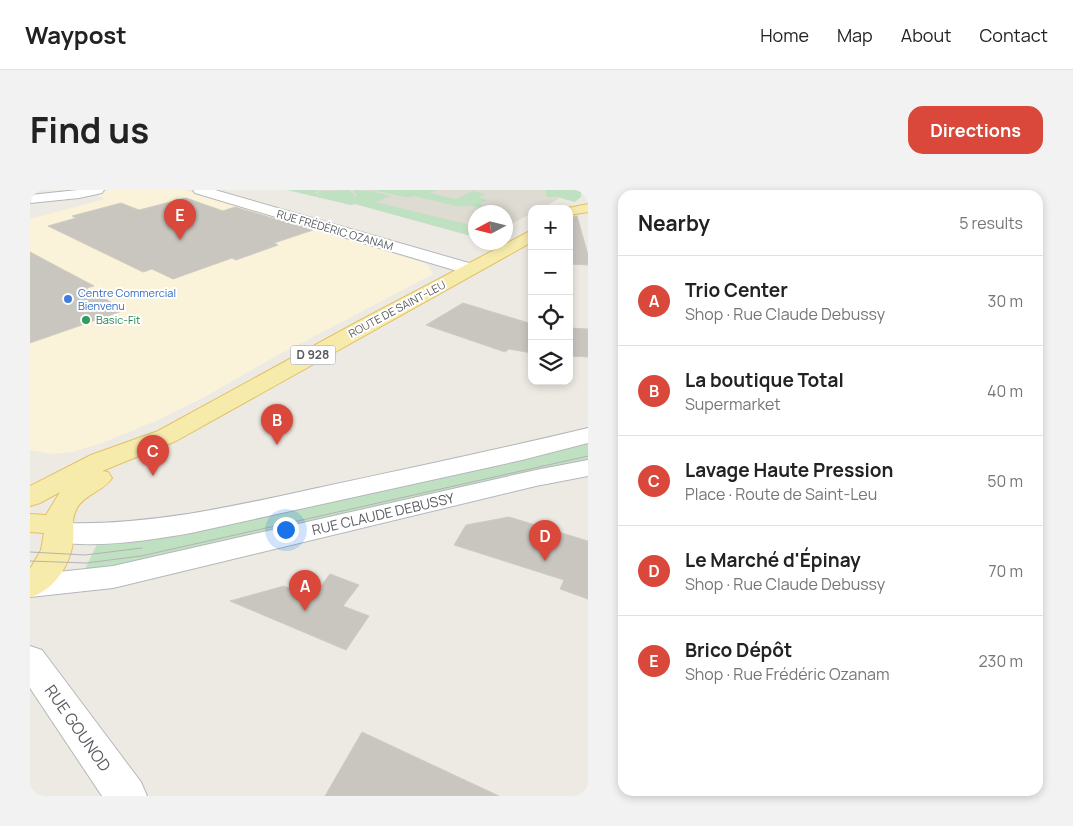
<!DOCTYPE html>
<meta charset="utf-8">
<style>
:root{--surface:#fff;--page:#f2f2f2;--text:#222;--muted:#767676;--line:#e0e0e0;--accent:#d9483b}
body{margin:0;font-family:Manrope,sans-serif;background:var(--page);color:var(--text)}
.controls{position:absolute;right:15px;top:15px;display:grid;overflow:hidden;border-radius:10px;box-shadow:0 2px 8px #0003}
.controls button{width:45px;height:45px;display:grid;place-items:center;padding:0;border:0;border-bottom:1px solid var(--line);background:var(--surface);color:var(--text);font:25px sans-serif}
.compass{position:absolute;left:438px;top:15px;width:45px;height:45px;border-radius:50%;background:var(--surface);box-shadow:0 2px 8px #0003;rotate:263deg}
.you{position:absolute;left:255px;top:339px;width:18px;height:18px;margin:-12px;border:4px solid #fff;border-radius:50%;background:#1a73e8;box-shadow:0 0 0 8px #1a73e833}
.badge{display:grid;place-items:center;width:32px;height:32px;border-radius:50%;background:var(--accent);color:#fff;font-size:16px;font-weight:700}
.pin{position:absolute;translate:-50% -41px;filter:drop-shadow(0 1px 2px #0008)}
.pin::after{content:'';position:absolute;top:26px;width:18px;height:15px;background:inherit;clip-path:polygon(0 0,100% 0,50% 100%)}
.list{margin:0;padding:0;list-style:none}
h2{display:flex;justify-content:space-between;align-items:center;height:65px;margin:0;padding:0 20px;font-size:21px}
h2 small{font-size:16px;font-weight:400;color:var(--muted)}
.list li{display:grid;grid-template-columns:32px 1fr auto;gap:15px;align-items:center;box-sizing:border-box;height:90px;padding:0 20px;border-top:1px solid var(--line)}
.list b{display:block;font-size:19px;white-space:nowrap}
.list p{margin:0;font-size:16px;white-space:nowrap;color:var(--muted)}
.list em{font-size:16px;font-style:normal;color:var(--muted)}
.icon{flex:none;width:28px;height:28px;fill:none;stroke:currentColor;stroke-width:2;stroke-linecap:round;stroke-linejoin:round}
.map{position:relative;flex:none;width:558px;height:606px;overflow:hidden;border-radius:15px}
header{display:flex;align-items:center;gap:30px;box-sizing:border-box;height:70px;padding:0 25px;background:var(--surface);border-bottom:1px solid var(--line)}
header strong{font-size:24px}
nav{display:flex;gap:28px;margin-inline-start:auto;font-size:18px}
.intro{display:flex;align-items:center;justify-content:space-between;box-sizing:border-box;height:120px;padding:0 30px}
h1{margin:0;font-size:35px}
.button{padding:12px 22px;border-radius:15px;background:var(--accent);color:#fff;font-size:18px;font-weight:700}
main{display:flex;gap:30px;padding:0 30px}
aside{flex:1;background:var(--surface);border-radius:15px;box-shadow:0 2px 8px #0003}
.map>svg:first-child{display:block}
</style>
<header>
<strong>Waypost</strong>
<nav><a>Home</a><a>Map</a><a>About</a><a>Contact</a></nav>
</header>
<div class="intro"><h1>Find us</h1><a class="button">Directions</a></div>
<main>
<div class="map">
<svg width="558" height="606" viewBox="0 0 558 606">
<rect width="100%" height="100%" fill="#eceae2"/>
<!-- commercial -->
<path fill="#faf3d9" d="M80 0H154L397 74 403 84 241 169 173 208 128 230 72 253 43 262 22 264 0 260V29L75 9 66 4Z"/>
<!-- education -->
<path fill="#dedbd3" d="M277 0H341L378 8 397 0H545L510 19H502V23L476 37V22H446L445 47 325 14 321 15 270 3Z"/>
<!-- green -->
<g fill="#c0e1c1">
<path d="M257 0H287L285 3 293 6 288 3V1L319 0 325 5 322 8 327 5 323 0 342 1 361 6 346 12 440 35 439 36H445V47L325 14 321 15Z"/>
<path d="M341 0H407L400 3 425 9 443 1 456 4 449 7 458 10 449 14 475 21C464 27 444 11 430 17L384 6 378 8Z"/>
<path d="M515 0H551V7L545 12 530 8 531 7H517Z"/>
<path d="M558 252V272L53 383 68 352 134 347 165 342 506 266Z"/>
</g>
<!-- building -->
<g fill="#c9c6c0" stroke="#d0cbc1">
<path d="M156 8 193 21 205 17 283 40 244 53 248 55 206 70 202 68 143 89 122 79 113 82 18 36 46 28 42 26 91 13 109 20Z"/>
<path d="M547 26 558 65V75L539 74V27Z"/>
<path d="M0 62 64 96 56 98 95 120 0 153Z"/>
<path d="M433 113 502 134V163L479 159 475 162 396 135Z"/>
<path d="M539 138 558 139V167L539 166Z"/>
<path d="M479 327 558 351V409L530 399 534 390 424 355 436 335Z"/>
<path d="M300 384 329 395 313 416 339 426 316 460 200 411 254 396 282 408Z"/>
<path d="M332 542 469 606H295Z"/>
</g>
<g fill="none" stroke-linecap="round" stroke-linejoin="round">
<!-- minor casing -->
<g stroke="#b4b7bb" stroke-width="2">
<g id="minor">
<path d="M48 0H74L72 3 49 8 0 13V5Z"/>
<path d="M163 0H185L446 75 449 79 446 83 440 84 434 83 165 3Z"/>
<path d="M0 456 12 460 111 592 117 606H72L0 498Z"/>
</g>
</g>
<!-- secondary casing -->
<g stroke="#b4b6bb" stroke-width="2">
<g id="secondary">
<path d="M558 238V253L492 270 161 343C121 350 59 360 20 350L15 343 20 336 30 333C121 336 204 316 292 297 381 278 470 259 558 238Z"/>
<path d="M558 270V286L506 296 83 398 0 407 1 385 83 376 506 280Z"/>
</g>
</g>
<!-- primary casing -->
<g stroke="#e4c063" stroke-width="2">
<g id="primary">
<path d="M558 14V22L539 25V19H533Z"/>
<path d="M502 40V52L146 251 72 281 78 282 82 288C74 301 55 304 47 318 40 330 45 339 43 352 40 376 23 401 0 407V379L11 360 14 343 0 342V324L16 325 30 302 10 313 0 316V296L61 265 128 241 329 131Z"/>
</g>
</g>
<!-- minor -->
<use href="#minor" fill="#fff" fill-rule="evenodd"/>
<!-- secondary -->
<use href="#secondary" fill="#fff" fill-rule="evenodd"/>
<!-- primary -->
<use href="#primary" fill="#f7ebac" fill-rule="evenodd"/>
<!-- tram -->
<g stroke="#b2b3b3" stroke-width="1">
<path d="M0 362 55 365 112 358"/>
<path d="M0 371 56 373 111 366 558 266"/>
</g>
</g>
<!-- markers -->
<circle fill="#3f7fe0" stroke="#fff" stroke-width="2" cx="38" cy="109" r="5"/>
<circle fill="#2e9e5b" stroke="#fff" stroke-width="2" cx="56" cy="130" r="5"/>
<g text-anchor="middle" stroke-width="4" stroke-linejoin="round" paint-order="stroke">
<!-- far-street labels -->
<g font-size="11" fill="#5a5d61" stroke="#fff">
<text transform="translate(305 40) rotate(16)" y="4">RUE FRÉDÉRIC OZANAM</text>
<text transform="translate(367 119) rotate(-28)" y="4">ROUTE DE SAINT-LEU</text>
</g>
<!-- far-shop labels -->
<g font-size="11" fill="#366cbe" stroke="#fff" text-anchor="start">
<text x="48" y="107">Centre Commercial<tspan x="48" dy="13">Bienvenu</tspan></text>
</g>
<!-- far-leisure labels -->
<g font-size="11" fill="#27864d" stroke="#fff" text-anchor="start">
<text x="66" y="134">Basic-Fit</text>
</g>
<!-- shield labels -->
<rect fill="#fff" stroke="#8c8e90" stroke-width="1" x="260.5" y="155.5" width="45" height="19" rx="4"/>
<g font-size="12" font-weight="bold" fill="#5a5d61">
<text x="283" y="169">D 928</text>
</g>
<!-- street labels -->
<g font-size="14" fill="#5a5d61" stroke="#fff">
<text transform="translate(353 324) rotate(-13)" y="5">RUE CLAUDE DEBUSSY</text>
</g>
<!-- near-street labels -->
<g font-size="16" fill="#5a5d61" stroke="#fff">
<text transform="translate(48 538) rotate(55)" y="6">RUE GOUNOD</text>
</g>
</g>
</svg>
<div class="controls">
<button>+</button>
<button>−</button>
<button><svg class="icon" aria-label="locate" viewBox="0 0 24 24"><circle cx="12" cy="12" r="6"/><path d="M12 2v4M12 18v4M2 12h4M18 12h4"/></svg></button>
<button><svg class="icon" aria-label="layers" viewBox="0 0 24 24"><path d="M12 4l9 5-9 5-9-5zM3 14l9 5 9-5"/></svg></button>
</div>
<svg class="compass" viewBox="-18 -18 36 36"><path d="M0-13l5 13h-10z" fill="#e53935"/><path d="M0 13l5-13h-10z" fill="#767676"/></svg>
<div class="you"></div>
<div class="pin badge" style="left:275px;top:421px">A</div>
<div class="pin badge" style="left:247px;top:255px">B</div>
<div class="pin badge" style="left:123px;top:286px">C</div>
<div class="pin badge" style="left:515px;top:371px">D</div>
<div class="pin badge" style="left:150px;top:50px">E</div>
</div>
<aside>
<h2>Nearby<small>5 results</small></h2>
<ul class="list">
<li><span class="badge">A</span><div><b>Trio Center</b><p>Shop · Rue Claude Debussy</p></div><em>30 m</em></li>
<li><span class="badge">B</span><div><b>La boutique Total</b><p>Supermarket</p></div><em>40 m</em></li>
<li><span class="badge">C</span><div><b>Lavage Haute Pression</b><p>Place · Route de Saint-Leu</p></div><em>50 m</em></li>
<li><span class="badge">D</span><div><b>Le Marché d'Épinay</b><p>Shop · Rue Claude Debussy</p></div><em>70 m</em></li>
<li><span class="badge">E</span><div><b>Brico Dépôt</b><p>Shop · Rue Frédéric Ozanam</p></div><em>230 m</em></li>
</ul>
</aside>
</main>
